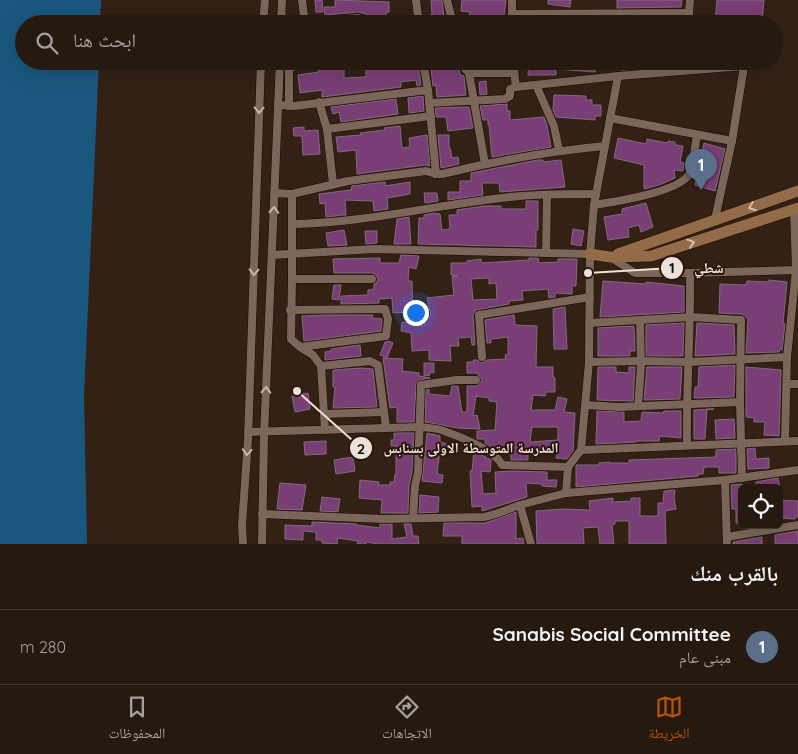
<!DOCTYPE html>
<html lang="ar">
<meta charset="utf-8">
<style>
:root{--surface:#261910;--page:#2e2219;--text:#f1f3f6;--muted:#a4a09f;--line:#423830;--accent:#b45309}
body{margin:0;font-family:Quicksand,"Noto Naskh Arabic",sans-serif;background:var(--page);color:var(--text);direction:rtl}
.controls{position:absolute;right:15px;bottom:15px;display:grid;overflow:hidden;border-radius:8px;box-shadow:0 5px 20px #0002}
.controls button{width:45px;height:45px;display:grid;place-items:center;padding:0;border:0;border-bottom:1px solid var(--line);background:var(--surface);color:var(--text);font:25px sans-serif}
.you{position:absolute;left:415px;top:312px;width:18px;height:18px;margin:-12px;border:4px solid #fff;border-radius:50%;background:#1a73e8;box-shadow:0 0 0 8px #1a73e833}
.badge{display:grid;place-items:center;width:32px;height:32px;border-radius:50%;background:var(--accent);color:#fff;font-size:16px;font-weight:700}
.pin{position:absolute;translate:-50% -41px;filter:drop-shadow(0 1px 2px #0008)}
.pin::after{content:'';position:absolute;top:26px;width:18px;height:15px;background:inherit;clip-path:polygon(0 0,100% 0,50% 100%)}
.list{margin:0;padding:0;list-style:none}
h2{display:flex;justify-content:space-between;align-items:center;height:65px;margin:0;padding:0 20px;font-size:21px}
h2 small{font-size:16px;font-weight:400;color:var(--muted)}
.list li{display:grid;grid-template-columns:32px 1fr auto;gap:15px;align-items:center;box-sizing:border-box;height:75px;padding:0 20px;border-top:1px solid var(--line)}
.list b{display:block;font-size:19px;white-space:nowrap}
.list p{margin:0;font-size:16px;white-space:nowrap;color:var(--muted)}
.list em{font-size:16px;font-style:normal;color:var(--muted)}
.icon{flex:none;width:28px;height:28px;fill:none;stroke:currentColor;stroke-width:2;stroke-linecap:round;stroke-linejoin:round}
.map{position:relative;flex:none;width:798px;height:544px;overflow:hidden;direction:ltr}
.search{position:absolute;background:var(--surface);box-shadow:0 5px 20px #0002;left:15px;right:15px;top:15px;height:55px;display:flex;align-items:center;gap:12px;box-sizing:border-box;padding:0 18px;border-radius:28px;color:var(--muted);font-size:19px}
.sheet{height:140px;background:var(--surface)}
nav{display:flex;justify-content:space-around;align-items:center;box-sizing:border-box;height:70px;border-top:1px solid var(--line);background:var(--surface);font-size:14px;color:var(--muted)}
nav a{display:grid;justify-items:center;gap:2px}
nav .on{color:var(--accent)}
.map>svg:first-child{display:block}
</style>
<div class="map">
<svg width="798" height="544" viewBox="0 0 798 544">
<rect width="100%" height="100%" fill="#332115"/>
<!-- water -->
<path fill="#1a577e" d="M0 0H101L100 24H24V61H99L84 396 87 544H0Z"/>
<!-- building -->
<g fill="#793e75" stroke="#806c7d" fill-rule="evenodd">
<path d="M315 0H322L323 12H316Z"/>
<path d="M335 0 389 2V12H386V24H367V14L358 12 325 15 324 7H335Z"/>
<path d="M431 0H442L445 24H425L424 16 432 15Z"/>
<path d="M462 0H506L504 15 506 16V24H468L470 12 461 11Z"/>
<path d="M548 0H571L570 7 548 4Z"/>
<path d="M617 0H682L681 7 617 8Z"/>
<path d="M717 0H764L762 22 737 21V24H715Z"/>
<path d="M430 61H458L460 75 464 76 466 95 437 97 436 85 433 86Z"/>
<rect x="477" y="61" width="14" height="6"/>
<path d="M529 61H595V72L556 69V75H528Z"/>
<path d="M621 61H638V69L621 70Z"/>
<path d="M418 63 421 85 417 86 416 80 401 82V87L322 97V90L300 93 298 75 319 72 318 69 344 68V78L366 77V67H386V69L407 68V64Z"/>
<path d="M486 81 487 94 480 95 479 82Z"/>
<path d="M554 95 586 96V100H592V105H601V116H595V120L556 117 553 110Z"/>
<path d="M423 96 424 111 409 113 408 98Z"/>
<path d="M396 99 398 114 341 122 339 112 333 114 331 107Z"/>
<path d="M507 104V111H510V120L544 117 547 125 551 147 492 157 489 125H488V120H483L480 106Z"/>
<path d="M469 107 473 128 448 131 446 117H436L435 108Z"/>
<path d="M400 126 402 148 410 147 409 138 427 135 430 166 425 165 357 174 356 150 338 152 336 137 361 135 360 133 385 130 384 128Z"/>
<path d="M304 127V131L318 130 320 154 303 155 302 136H294L293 128Z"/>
<path d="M438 135H449V148H450L452 158 458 157 459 164 441 168Z"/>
<path d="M618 138 646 144 647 139 667 143 668 141 675 142V145L683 146 680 162 684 163 683 171 674 170 675 178 659 185 644 189V165L614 158Z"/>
<path d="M704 143 725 149 715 191 695 185Z"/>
<path d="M538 160H543V162L561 160 565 187 500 192 499 183H482L483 195 448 200V192H460V181H471V173Z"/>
<path d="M385 182V186L410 182V194L387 198 388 209 374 211 373 201 345 200 346 215H343L326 217 325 203 320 204 319 194 351 190 352 186Z"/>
<path d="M424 193H437L438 201 425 203Z"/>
<path d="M526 201H538V230H536V247L418 244 419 218H424V215L434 213 440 214 442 230 450 229 449 215H457V210L484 206H501V209H526Z"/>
<path d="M646 203 653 227 641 232 639 225 628 228 629 237 608 240 604 217 622 214V209Z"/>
<path d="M409 217 411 244H394L397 219Z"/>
<path d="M573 229 584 231 581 246 571 244Z"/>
<path d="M344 230 347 245 328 246 326 233Z"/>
<path d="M365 231H377V243L366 244Z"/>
<path d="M401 255 419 256 416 269 409 267 408 281H412L413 312 393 313 392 298 379 299V303L341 304V296L368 295V290L374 289V284L377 282 378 279 375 274 372 273H334L333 259 380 258V263H399Z"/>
<path d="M529 258H538L539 263 558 262V259H577L576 286H572V294L555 293V297L549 298 548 289 522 291 523 300 509 301V304L476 310 473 315 475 345H472L471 337 458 338 459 346H450L451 361 429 360V350L412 351 411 333 401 331 402 322 425 326 423 318 431 316 427 298 454 295 452 277 457 276 451 275V263H467V261L481 259 482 263 529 260ZM489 278V284L496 283 497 299 473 300 471 279Z"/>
<path d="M769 280 787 282 783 323 785 324 782 350 780 349 779 352 746 353 748 319 742 314 719 313 720 284 746 285 747 281 769 282Z"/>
<path d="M603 281 646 284V282L684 286V312L600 317Z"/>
<path d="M334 285H341L339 300 332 299Z"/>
<path d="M565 307 567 349H554L553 309Z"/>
<path d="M327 315H373L372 318 382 319 381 331 304 341 302 316Z"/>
<path d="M514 315 515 325 537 326 536 367H553V377L555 378V392H546L545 396 533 395 531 410H555L558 397 567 399 564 412 575 413 573 451 567 459 556 458 557 452 528 451V460H511V454L499 453 485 443V439H477V431L495 430 497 402 489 401V398L476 396 473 416 477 415 480 429 458 428 425 422 426 390 429 389V394L450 396 452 386H458L462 412H467V386H477L482 380 477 373H467V362H474L473 360H477L482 363 487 360 506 359 505 355 508 354V337L491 339V343H487L485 320ZM532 427H558V440L530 442Z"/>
<path d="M684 323 683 356H646V325Z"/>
<path d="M697 323 734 325 735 354 695 356Z"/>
<path d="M634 326 635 351H630V356H598V328Z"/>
<path d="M389 341 393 343 387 358 380 355 385 342Z"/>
<path d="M360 345 361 356 325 360V352L331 351V349Z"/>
<path d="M383 358 403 359 402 371 419 373V376L430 378 420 380 416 383 414 422H397V407L390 408Z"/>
<path d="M424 363H434V373L430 372V375L424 376Z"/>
<path d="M735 365 734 397 694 398 695 387H698L699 367Z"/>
<path d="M598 367H616V372L629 373V367H635L633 401 597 400Z"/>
<path d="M647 367H682L680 399 644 400Z"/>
<path d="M746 367 781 370 779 436 764 435 765 422H754V418L746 417Z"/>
<path d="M361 368 373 369 377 407 333 408 335 387H333V370Z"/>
<path d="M308 393 310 409 295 412 292 396Z"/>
<path d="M707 409 705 439H694V410L714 409Z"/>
<path d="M597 411 624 412V422L641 421 642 412 663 413 664 411H681V438L660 436 659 441H636V442L596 444Z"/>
<path d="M734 419 735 438 716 439 715 420Z"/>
<path d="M394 433H414L412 471 409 486 408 513H381L382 500 359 498 360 480 379 482 378 485H390V482H394L395 474H396V446H391V440H394Z"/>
<path d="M427 433 440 436V442L447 444 446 451 440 450 437 474 443 475 442 483 422 481Z"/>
<path d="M326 441V454L305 455 304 442Z"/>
<path d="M755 448 756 459 769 458V468L748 469 747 449Z"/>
<path d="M736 449V473H719V467H704L703 474H698V476L576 487V465H599V463L610 462V463H629V460L716 457V450Z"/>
<path d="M474 451 491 460 490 472 481 471 483 494 496 493 495 472 511 471 547 472V480H557L556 487 542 486V484L526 483 527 497 482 511V506L472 507 470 471H472Z"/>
<path d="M353 457 355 471 336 474 334 460Z"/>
<path d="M778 478 780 488H756V482Z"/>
<path d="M280 483 306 485 302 510 277 509Z"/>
<path d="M742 484V523H736V509H732L731 485Z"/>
<path d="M675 490 674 498 676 509 665 511 666 544H629V521H615V524L612 525 614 544H600L598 527 583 528 584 544H537L536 511 563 509 590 510 589 501 613 498V502L631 501V498H640V516H658V503H663L664 491Z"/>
<path d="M420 495 439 497 438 512 419 513Z"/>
<path d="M322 497 340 499 338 512 320 511Z"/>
<path d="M779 500 798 501V517H795V519L779 518Z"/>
<path d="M516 512V539L523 538 524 544H462V536H443L444 523H485Z"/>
<path d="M312 522 357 524 356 525 380 528V524H392V539L407 537 404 524H411L413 536H418L419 544H379L366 542V544H357L358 541 338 538 337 544 322 543V540H316V532L303 531V540L285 539V525L312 526Z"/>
<path d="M798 531V544H775V535Z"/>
<path d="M762 537V544H733V542Z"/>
</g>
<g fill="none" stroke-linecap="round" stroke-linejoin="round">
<!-- street casing -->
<g stroke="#1a0a02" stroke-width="9">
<g id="street">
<path d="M302 0 305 24"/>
<path d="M416 0 419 24"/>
<path d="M447 0 453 24"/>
<path d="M512 0V24"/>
<path d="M512 14 689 13"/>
<path d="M305 22 358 18"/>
<path d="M263 24 265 0"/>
<path d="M281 24 282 0"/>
<path d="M645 24V13"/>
<path d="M688 24 690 0"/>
<path d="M423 61 428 90"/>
<path d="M463 61 465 69 469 73H513"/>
<path d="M513 61 516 87 618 76 744 66 732 141 715 219"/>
<path d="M304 64 388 61"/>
<path d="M469 73 485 164"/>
<path d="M644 74V61"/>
<path d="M536 85 554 126 559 150"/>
<path d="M319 102 327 129 333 184"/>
<path d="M429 103 505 99 510 96V89L516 87"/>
<path d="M278 105 294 106 428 90 436 174"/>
<path d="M289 106V68L304 64V61"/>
<path d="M610 118 732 141"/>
<path d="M327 129 431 116"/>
<path d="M274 193 292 194V279H372"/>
<path d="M292 194 348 181 426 171 436 174H442C496 161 549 151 605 146"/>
<path d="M594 205C614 202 681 192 690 173 694 165 695 144 697 135"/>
<path d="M293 224C360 223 427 207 493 199 527 194 562 194 596 194"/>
<path d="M546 253 547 195"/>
<path d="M272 255 374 249 590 254"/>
<path d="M610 257 635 273H690L798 270"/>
<path d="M290 310 385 309 388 319 386 336 300 347 291 339 292 279"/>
<path d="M589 323 691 317 741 320 740 402 742 478"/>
<path d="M300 347 313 355 321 366 325 430"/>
<path d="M482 357 479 315 590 297"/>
<path d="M589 362 640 361 689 362 787 357"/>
<path d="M321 366 370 361 378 365 386 427"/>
<path d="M787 384H798"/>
<path d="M585 405 619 407 740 402"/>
<path d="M638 406 641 366 640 320"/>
<path d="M324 414 384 412"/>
<path d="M248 432 420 427C428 428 437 428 444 431 459 436 496 451 502 465L568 467"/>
<path d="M785 441 787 357 796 270 794 209"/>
<path d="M687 445C686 388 691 331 690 273"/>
<path d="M581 450 798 441"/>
<path d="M725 480 727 544"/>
<path d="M566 493 568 467 581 450 589 362 590 254 594 205 618 76"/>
<path d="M262 514 383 519 484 517C496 515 508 509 520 505"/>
<path d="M413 518 415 486 418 472 421 385 456 380H476"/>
<path d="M727 537 798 525"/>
<path d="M243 544 242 525 248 440 261 61"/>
<path d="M262 544 264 436 280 61"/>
<path d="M531 544 520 505 566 493 725 480 798 470"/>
</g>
</g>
<!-- secondary casing -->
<g stroke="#1a0a02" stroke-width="12">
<g id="secondary">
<path d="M590 254 610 257 651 256 798 208"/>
<path d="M618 254 798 191"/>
</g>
</g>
<!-- street -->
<use href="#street" stroke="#7c6659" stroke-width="8"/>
<!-- secondary -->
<use href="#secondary" stroke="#946b48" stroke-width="11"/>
</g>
<!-- one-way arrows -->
<defs><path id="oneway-chevron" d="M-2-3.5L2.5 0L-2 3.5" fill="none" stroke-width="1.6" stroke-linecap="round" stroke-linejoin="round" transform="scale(1.25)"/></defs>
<g stroke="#c6b6ad">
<use href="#oneway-chevron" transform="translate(259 110) rotate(92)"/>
<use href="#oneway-chevron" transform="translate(274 210) rotate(-87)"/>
<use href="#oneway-chevron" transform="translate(254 272) rotate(92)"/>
<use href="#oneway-chevron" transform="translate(266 390) rotate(-88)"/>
<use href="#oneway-chevron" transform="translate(247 452) rotate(94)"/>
</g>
<g stroke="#d3beae">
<use href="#oneway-chevron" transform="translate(752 207) rotate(161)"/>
<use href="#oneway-chevron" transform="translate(691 243) rotate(-18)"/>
</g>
<!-- callouts -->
<path fill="none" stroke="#eee1da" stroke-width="2" d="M588 273L672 268M297 391L361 448"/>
<g fill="#eee1da" stroke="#29170c" stroke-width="2">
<circle cx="588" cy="273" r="5"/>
<circle cx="297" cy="391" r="5"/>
<circle cx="672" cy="268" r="12"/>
<circle cx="361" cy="448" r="12"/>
</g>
<g font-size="15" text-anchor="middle" font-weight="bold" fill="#111">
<text x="672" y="273">1</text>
<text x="361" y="454">2</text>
</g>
<g font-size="14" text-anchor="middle" font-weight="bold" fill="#eee1da" stroke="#29170c" stroke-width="4" stroke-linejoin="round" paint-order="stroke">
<text x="709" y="273">شطي</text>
<text x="471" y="453">المدرسة المتوسطة الاولى بسنابس</text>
</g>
</svg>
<div class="controls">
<button><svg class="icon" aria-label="locate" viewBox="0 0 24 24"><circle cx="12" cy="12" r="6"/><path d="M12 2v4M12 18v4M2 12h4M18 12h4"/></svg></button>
</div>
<div class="you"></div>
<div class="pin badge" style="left:701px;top:190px;background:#5c6f8a">1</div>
<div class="search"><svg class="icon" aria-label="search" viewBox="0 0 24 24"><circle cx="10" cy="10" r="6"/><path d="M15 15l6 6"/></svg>ابحث هنا</div>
</div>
<section class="sheet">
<h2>بالقرب منك<small></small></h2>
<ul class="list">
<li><span class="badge" style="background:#5c6f8a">1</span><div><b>Sanabis Social Committee</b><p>مبنى عام</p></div><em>280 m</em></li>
</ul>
</section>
<nav>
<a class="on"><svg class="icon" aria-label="map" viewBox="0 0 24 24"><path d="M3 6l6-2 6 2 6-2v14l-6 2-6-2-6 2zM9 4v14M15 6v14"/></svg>الخريطة</a>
<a><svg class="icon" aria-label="directions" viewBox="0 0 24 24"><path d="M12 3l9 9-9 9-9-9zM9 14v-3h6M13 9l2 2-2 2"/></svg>الاتجاهات</a>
<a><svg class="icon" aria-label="saved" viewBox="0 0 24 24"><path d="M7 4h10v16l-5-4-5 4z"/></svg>المحفوظات</a>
</nav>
